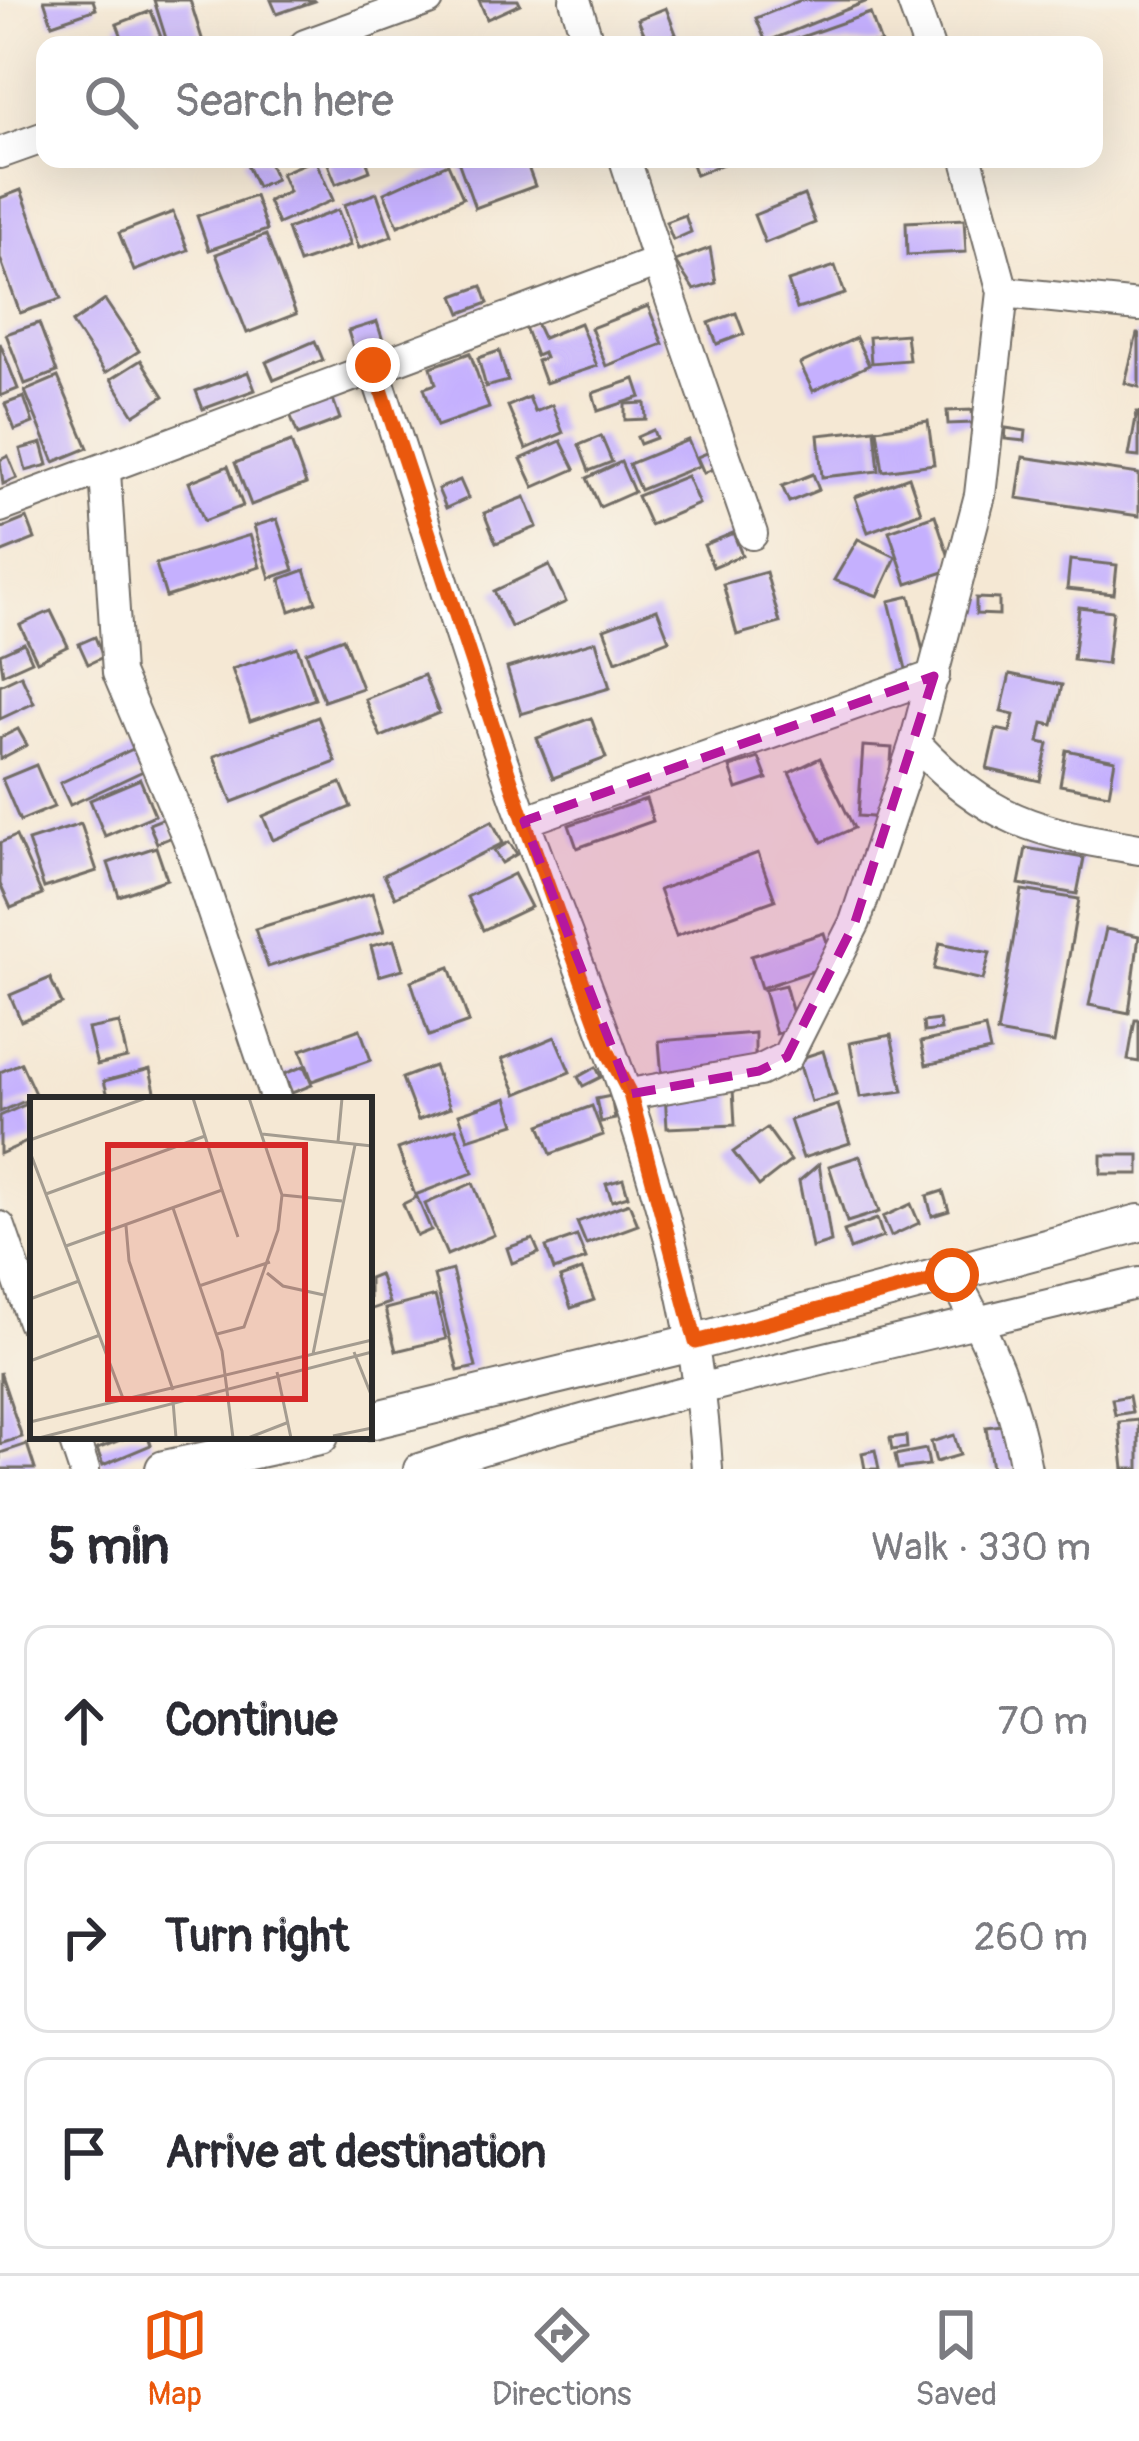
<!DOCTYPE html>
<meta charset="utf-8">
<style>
:root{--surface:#fff;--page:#f7f7f7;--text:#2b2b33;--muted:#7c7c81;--line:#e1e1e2;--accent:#ea580c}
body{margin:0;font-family:Pangolin,sans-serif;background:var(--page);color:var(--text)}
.stop{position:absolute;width:36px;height:36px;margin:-27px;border:9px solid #ea580c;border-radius:50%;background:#fff}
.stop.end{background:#ea580c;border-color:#fff;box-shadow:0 3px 12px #0008}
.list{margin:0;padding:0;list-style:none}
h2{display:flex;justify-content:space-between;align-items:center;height:156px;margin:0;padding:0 48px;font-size:51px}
h2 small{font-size:39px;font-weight:400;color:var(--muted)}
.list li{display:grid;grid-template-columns:78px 1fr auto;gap:36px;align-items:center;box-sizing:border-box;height:192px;margin:0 24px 24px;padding:0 24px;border:3px solid var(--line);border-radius:24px}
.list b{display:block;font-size:45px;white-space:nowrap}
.list em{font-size:39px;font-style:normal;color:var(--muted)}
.icon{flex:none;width:66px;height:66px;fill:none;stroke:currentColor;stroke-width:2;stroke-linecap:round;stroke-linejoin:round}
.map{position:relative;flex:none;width:1139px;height:1469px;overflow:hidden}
.search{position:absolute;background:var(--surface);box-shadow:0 12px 48px #0002;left:36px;right:36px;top:36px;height:132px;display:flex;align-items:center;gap:30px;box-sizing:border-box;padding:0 42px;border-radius:24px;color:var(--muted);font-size:45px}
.sheet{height:804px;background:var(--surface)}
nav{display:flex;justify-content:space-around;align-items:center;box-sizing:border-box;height:168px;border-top:3px solid var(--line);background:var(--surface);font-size:33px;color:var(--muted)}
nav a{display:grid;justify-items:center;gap:6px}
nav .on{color:var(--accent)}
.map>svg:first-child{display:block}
</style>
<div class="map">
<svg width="1139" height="1469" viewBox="0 0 1139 1469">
<rect width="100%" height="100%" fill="#f7f3e8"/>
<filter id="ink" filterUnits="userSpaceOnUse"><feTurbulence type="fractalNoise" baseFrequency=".00833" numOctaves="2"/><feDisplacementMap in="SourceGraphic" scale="24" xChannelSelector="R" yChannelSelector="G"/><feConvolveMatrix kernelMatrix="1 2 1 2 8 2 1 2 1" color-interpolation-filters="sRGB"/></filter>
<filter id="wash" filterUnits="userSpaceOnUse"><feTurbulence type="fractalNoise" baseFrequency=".004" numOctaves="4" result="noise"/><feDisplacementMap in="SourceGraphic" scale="48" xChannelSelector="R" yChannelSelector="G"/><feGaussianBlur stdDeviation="2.7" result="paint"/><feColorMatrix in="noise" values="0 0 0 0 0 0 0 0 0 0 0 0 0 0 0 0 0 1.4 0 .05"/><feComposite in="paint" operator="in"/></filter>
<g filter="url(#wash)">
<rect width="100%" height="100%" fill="#f5e8d4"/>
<g id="blocks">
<!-- building -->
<g fill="#c5b0fe">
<path d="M44 0H93L96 9 52 24Z"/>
<path d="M154 0H190L204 45H168Z"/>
<path d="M271 0H314L315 1 277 14Z"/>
<path d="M479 0H518L520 4 487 19Z"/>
<path d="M801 0H870L766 42 756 18Z"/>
<path d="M666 8 676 34 649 45 638 19Z"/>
<path d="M151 11 164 45H125L117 24Z"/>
<path d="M870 13 881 43 781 45V44Z"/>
<path d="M244 159H267L276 179 257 187Z"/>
<path d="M315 159 333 200 278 224 268 201 289 192 281 173Z"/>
<path d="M326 159H366L370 171 336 184Z"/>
<path d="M525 159 535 186 475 208 458 161Z"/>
<path d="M690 159H724L725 163 696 175Z"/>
<path d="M448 164 463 198 398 226 384 193Z"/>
<path d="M21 190 61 299 20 313 0 258V198Z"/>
<path d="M377 193 392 236 359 248 344 205Z"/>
<path d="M804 195 815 223 765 243 754 215Z"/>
<path d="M255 196 267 230 209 250 197 216Z"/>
<path d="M338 210 351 245 299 263 287 229Z"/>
<path d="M173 212 188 250 134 271 119 233Z"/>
<path d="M685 215 691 232 673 240 666 222Z"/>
<path d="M964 219 966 252 907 255 906 222Z"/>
<path d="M266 235 296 314 247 333 216 254Z"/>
<path d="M710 248 716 283 694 290 675 261Z"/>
<path d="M835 266 845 294 797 309 788 281Z"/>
<path d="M482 286 488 303 461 313 454 296Z"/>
<path d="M105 300 139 351 105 373 72 323Z"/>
<path d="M648 306 663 344 606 366 591 328Z"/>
<path d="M736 313 744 334 717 344 709 323Z"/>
<path d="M377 322 384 344 355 354 348 331Z"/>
<path d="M39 323 57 372 25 384 6 334Z"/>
<path d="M536 323 543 338 580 323 597 366 545 383 537 361 545 358 543 353 536 356 525 327Z"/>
<path d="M906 334 909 360 871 363 869 337Z"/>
<path d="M1137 334H1139V387L1125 383Z"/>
<path d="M856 338 869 365 813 391 800 364Z"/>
<path d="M315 341 323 360 274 380 266 362Z"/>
<path d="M0 343 18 389 0 396Z"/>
<path d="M499 351 508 381 486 387 478 358Z"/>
<path d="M470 353 489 408 437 426 424 388 436 384 431 367Z"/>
<path d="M141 360 164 396 134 415 111 379Z"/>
<path d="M248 372 255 390 203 409 196 391Z"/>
<path d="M58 377 88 448 54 462 25 391Z"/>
<path d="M635 379 641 397 598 411 593 393Z"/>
<path d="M24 397 33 423 15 430 5 404Z"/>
<path d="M529 397 535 412 552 405 563 433 526 449 508 406Z"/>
<path d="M333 399 340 419 298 435 290 414Z"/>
<path d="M645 403 646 419 625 420V404Z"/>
<path d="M972 410 973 423 948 424 947 411Z"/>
<path d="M1137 412H1139V457L1129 456Z"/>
<path d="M928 421 934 464 883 471 877 429Z"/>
<path d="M1006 428 1026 431 1025 441 1005 439Z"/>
<path d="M875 429 879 471 822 477 818 435Z"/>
<path d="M653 430 656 438 640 444 637 437Z"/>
<path d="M601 436 612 462 589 471 579 445Z"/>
<path d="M688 440 699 466 640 490 629 464Z"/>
<path d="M561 441 575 469 534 487 521 459Z"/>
<path d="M291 442 306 484 251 505 235 463Z"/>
<path d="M42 443 48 465 26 471 20 449Z"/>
<path d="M712 451 719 466 704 473 697 457Z"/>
<path d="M8 456 17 478 3 484 0 460Z"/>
<path d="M1023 457 1139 474V516L1017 498Z"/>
<path d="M621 462 634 492 600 507 587 478Z"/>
<path d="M228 466 243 506 204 521 189 482Z"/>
<path d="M813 474 819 490 789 502 782 486Z"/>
<path d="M687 476 699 504 650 525 637 496Z"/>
<path d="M909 477 921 512 868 532 855 497Z"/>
<path d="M460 480 468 498 446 508 438 489Z"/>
<path d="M525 497 537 527 496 543 484 513Z"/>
<path d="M935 515 953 569 907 584 889 531Z"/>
<path d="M27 518 35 539 0 553V529Z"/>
<path d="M277 519 294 570 270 578 254 526Z"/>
<path d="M733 533 742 555 713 567 704 545Z"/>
<path d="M250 535 260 567 166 597 156 564Z"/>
<path d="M858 539 896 557 878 596 834 580Z"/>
<path d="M1070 560 1117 565 1114 594 1067 589Z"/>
<path d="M549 565 566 602 511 627 494 591Z"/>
<path d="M305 570 316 602 290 611 280 579Z"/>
<path d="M766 572 780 623 737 635 723 584Z"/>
<path d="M910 596 926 664 906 669 889 601Z"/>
<path d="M976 598 999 599V615L976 614Z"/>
<path d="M1079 607 1113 611 1107 664 1073 660Z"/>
<path d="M657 609 669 640 616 661 604 629Z"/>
<path d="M51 611 68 646 37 661 20 625Z"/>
<path d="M95 637 103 657 88 664 79 644Z"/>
<path d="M343 638 362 688 324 701 306 652Z"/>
<path d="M596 641 610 688 521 714 507 668Z"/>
<path d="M24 643 32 661 3 674 0 654Z"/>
<path d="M297 647 315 699 250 721 232 669Z"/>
<path d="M1010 674 1062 685 1053 725 1043 723 1039 742 1048 744 1040 781 987 769 996 729 1010 732 1014 715 1001 712Z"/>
<path d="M21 675 34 703 0 719V685Z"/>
<path d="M424 675 439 713 381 737 365 699Z"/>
<path d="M318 717 336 762 232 802 214 756Z"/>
<path d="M591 718 606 758 553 778 537 738Z"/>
<path d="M18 729 27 745 0 759V738Z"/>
<path d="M863 746 892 748 887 818 858 816Z"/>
<path d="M133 749 143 771 70 805 60 783Z"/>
<path d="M1066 750 1115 760 1109 794 1060 785Z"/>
<path d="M759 758 767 779 737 789 730 767Z"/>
<path d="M820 758 854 828 822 842 789 773Z"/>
<path d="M36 765 54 807 20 821 2 779Z"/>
<path d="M140 779 155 815 105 836 90 800Z"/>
<path d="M341 783 351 807 273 840 263 816Z"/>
<path d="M646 799 653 821 577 848 569 825Z"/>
<path d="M167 817 175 836 157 843 149 824Z"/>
<path d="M492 821 503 843 395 897 384 875Z"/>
<path d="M81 824 97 871 44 888 28 841Z"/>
<path d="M16 836 42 895 11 908 0 884V843Z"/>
<path d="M509 842 517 854 502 863 494 851Z"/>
<path d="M156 847 167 879 119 896 108 863Z"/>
<path d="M1026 848 1084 858 1077 894 1019 884Z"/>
<path d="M758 853 775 900 676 936 659 890Z"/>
<path d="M514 874 531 907 483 930 467 897Z"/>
<path d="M1022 890 1079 899 1054 1043 997 1033Z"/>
<path d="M372 893 384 931 268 967 255 929Z"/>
<path d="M1106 929 1139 936 1129 1013 1089 1005Z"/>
<path d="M824 933 834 964 761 988 751 956Z"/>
<path d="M394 940 403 969 379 976 371 946Z"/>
<path d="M940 943 990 953 983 980 934 969Z"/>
<path d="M450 967 469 1022 429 1036 411 981Z"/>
<path d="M50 978 62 1004 21 1021 10 995Z"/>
<path d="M785 985 797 1028 776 1034 764 990Z"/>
<path d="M939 1020 941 1030 924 1032 923 1022Z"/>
<path d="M1135 1020H1139V1062L1128 1060Z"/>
<path d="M119 1023 127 1058 97 1065 88 1029Z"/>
<path d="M985 1028 990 1051 926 1065 921 1042Z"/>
<path d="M360 1029 371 1060 312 1081 301 1050Z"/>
<path d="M755 1033V1068L662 1077 659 1041Z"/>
<path d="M891 1035 903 1091 860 1097 850 1043Z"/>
<path d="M555 1037 570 1072 517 1094 502 1059Z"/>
<path d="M823 1051 836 1095 811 1102 798 1059Z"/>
<path d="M21 1063 36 1096 0 1112V1072Z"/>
<path d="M304 1066 312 1085 292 1093 284 1074Z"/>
<path d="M434 1066 450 1108 418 1120 402 1078Z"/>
<path d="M596 1067 601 1077 583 1086 578 1077Z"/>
<path d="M150 1069 157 1100H109L104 1081Z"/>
<path d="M733 1089 735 1125 667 1128 665 1092Z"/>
<path d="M611 1096 615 1119 601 1122 596 1099Z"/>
<path d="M507 1098 515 1124 468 1139 459 1114Z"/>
<path d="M27 1104 33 1139 0 1154V1116Z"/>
<path d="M838 1105 850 1143 803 1158 790 1120Z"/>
<path d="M592 1106 603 1135 551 1154 540 1125Z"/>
<path d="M456 1128 473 1173 415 1195 398 1149Z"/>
<path d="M767 1128 791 1161 759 1186 733 1152Z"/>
<rect x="1101" y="1155" width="38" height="19"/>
<path d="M860 1156 879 1212 847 1222 829 1166Z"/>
<path d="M819 1164 831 1242 812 1248 799 1181Z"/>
<path d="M623 1179 628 1196 612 1201 606 1184Z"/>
<path d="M473 1183 494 1235 447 1255 425 1204Z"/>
<path d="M943 1191 949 1211 932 1216 927 1196Z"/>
<path d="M417 1197 431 1230 417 1236 403 1204Z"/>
<path d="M629 1203 638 1225 586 1244 577 1222Z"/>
<path d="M911 1204 919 1223 891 1236 883 1217Z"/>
<path d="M877 1219 883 1237 850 1249 844 1231Z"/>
<path d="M577 1236 586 1259 554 1270 546 1247Z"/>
<path d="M533 1239 539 1253 512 1263 507 1248Z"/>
<path d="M452 1270 476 1367 458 1371 434 1275Z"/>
<path d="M582 1270 594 1300 571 1308 560 1278Z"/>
<path d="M379 1274 389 1303 369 1310V1278Z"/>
<path d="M435 1296 446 1339 396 1351 385 1309Z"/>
<path d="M0 1372 22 1437 0 1444Z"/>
<path d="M1129 1396 1132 1412 1115 1415 1112 1399Z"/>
<path d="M1139 1420V1469H1124L1119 1422Z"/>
<path d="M1010 1424 1016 1469H992L986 1427Z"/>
<path d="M954 1435 960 1455 936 1462 931 1442Z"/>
<path d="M130 1436H148L151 1445 103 1465 97 1449Z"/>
<path d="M906 1436 907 1448 892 1450 890 1438Z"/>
<path d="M27 1444 35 1469H0V1453Z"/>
<path d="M926 1449 929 1465 898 1469 895 1455Z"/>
<path d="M875 1450 879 1469H865L862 1453Z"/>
</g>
</g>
</g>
<g filter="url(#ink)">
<use href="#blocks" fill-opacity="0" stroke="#726d66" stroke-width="3"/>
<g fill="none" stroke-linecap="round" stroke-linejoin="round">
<!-- minor casing -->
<g stroke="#726d66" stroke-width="34">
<g id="minor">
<path d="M575 0 589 45"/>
<path d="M912 0 928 45"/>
<path d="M305 45 428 0"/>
<path d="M0 153 45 137"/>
<path d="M658 262 752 534"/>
<path d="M1003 292 1139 306"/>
<path d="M373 365C424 517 469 673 525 824 605 1038 694 1238 707 1469"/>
<path d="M105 472 118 673 188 839 276 1100"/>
<path d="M0 507 658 262 625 159"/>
<path d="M915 743C989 821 1035 832 1139 849"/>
<path d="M524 821 934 676"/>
<path d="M630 1094 759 1071 787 1057 855 922 915 743 980 495 1003 292 967 159"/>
<path d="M0 1227 33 1322"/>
<path d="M952 1275C988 1337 1014 1398 1026 1469"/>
<path d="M73 1436 84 1469"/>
<path d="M419 1469C653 1393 900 1342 1139 1283"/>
</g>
</g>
<!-- tertiary casing -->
<g stroke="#726d66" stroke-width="40">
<g id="tertiary">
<path d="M369 1421 696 1342 1139 1223"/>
<path d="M164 1469 320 1436"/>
</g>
</g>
<!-- minor -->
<use href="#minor" stroke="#fff" stroke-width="30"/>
<!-- tertiary -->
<use href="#tertiary" stroke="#fff" stroke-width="36"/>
</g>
</g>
<g fill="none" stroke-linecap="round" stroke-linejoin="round" filter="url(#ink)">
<!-- route -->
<path stroke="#ea580c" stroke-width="15" d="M373 365 524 820 608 1052 630 1094 696 1342 952 1275"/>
</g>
<!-- marked area -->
<path fill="#b5179e" fill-opacity="0.2" stroke="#b5179e" stroke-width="9" stroke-dasharray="24 15" stroke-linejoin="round" d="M934 676 855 922 787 1057 759 1071 630 1094 524 821Z"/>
<!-- overview -->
<g transform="translate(30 1097)">
<rect width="342" height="342" fill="#f5e8d4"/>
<path fill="none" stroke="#a49c90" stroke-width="3" d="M232 37 342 49M0 43 116 1M308 45 312 1M0 55 94 304M192 93 208 140M16 97 175 39M252 98 312 104M143 111 192 254 203 341M96 129 99 164 143 293M36 149 192 93 163 1M237 176 253 189 294 198M169 189 240 165M0 202 49 184M187 237 214 230 248 133 252 98 219 1M324 255 342 300M283 257 325 48M0 264 70 238M247 275 261 341M143 304 146 341M0 325 342 243M303 339 342 331M9 341 342 255M218 341 259 325"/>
<path fill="#d62828" fill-opacity="0.15" stroke="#d62828" stroke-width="6" d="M78 48H275V302H78Z"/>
<rect width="342" height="342" fill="none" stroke="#2b2b2b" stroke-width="6"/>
</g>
</svg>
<div class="stop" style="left:952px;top:1275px"></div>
<div class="stop end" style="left:373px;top:365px"></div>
<div class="search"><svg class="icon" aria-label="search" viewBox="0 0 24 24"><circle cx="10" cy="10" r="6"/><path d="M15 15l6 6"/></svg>Search here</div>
</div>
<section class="sheet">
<h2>5 min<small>Walk · 330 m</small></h2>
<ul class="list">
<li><svg class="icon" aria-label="ahead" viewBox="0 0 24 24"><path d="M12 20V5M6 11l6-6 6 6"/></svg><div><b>Continue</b></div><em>70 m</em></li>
<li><svg class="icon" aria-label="right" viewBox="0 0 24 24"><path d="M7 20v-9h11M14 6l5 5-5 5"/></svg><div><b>Turn right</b></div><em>260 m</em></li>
<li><svg class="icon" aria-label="arrive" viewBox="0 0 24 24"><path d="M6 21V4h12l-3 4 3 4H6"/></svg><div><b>Arrive at destination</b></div></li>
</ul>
</section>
<nav>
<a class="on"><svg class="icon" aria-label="map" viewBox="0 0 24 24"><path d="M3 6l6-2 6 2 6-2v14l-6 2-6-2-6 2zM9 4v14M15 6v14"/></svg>Map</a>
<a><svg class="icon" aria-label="directions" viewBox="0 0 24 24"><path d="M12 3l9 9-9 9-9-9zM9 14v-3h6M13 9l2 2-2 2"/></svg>Directions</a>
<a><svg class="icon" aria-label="saved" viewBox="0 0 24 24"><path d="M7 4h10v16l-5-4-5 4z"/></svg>Saved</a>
</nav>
